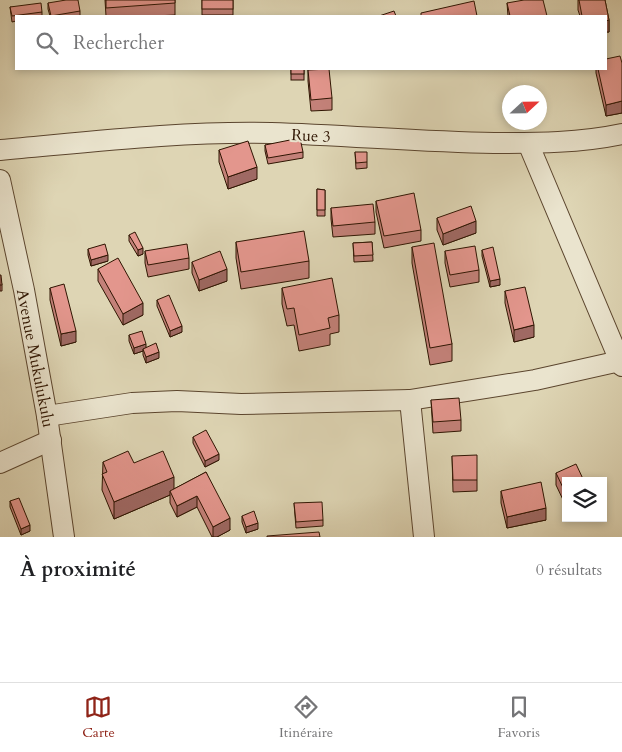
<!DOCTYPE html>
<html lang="fr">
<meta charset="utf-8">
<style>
:root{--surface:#fff;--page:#f2f2f2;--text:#202124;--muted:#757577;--line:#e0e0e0;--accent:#8f2418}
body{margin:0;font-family:Cardo,serif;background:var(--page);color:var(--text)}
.controls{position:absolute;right:15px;bottom:15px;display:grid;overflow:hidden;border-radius:0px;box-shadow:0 2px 8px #0003}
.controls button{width:45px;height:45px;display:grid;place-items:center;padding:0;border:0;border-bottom:1px solid var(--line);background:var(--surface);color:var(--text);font:25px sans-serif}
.compass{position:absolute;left:502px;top:85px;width:45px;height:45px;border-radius:50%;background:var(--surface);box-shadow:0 2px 8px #0003;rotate:68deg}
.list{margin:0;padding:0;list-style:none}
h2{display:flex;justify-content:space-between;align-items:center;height:65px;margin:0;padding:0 20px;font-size:21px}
h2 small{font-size:16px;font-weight:400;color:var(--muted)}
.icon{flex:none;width:28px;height:28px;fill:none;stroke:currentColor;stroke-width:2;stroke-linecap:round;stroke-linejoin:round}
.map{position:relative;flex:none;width:622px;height:537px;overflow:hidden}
.search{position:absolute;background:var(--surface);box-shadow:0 2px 8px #0003;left:15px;right:15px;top:15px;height:55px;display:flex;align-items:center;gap:12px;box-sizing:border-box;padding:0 18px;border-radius:0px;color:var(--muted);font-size:19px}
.sheet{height:145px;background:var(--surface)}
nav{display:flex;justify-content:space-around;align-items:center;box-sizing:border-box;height:70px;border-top:1px solid var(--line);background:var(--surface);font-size:14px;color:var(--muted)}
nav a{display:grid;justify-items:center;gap:2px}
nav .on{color:var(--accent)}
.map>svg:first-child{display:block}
</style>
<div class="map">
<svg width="622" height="537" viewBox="0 0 622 537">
<rect width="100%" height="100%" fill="#ded5b4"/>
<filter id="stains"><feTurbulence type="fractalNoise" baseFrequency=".004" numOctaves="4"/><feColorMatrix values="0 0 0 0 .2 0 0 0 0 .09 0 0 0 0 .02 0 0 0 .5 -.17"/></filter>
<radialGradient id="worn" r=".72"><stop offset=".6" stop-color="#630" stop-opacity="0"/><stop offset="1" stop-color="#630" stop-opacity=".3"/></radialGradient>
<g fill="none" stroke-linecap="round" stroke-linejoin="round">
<!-- street casing -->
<g stroke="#5b452e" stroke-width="22">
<g id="street">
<path d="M528 143 622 366"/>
<path d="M0 150C90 142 181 131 271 133 346 135 420 142 494 143 537 143 580 143 622 134"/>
<path d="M0 180 24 290 47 416 64 537"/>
<path d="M410 400 424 537"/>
<path d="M47 416 132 403 177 401 241 404 410 400 535 380 620 361"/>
<path d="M0 463 51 440"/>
</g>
</g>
<!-- street -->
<use href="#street" stroke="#eae4ce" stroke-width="20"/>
</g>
<!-- wall -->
<g fill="#c38179" stroke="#2f1502">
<path d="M105 0H175V15L155 16H106Z"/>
<rect x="202" y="0" width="31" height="15"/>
<path d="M578 0H605L609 20V32H606V16H580L578 10Z"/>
<path d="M48 3 80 11V16H50L48 9Z"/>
<path d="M507 3 547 16H508Z"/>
<path d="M10 7 42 12V16H16V21L12 22Z"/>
<path d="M622 63V113L606 116 596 73V69H606Z"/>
<rect x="291" y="69" width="13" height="11"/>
<path d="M308 70 332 98V110L311 111 308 81Z"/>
<path d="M265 145 303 152V158L268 164 265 151Z"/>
<path d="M219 150 257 179 228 189 219 162Z"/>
<path d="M355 152 367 162V168L356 169Z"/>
<path d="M317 189 325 190V216H317Z"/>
<path d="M376 201 421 230V241L384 248 376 212Z"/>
<path d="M331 208 375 222V234L333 237 331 219Z"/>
<path d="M437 218 476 233 443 245 437 230Z"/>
<path d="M129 235 143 254 138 256 129 241Z"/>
<path d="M236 242 309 261V278L241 289 236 258Z"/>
<path d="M372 242 373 261 354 262 353 243Z"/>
<path d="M412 247 452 344V361L430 365 412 263Z"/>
<path d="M88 249 108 261 91 266 88 255Z"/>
<path d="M482 250 500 285 490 287 482 256Z"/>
<path d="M145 251 189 258V269L148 277 145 263Z"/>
<path d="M445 251 479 270V282L450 287 445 263Z"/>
<path d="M192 262 227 281 199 291 192 273Z"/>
<path d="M98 269 143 315 123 325 98 281Z"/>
<path d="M0 275 2 285V291H0Z"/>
<path d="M50 288 76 342 61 346 50 300Z"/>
<path d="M282 288 339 315V332L330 334V345L299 351 294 325 287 326 282 304Z"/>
<path d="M505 291 534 337 514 342 505 303Z"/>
<path d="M157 300 182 332 170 337 157 306Z"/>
<path d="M129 335 146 347 159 358 146 363 143 355V351L134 354 129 341Z"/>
<path d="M431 400 461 420V431L433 433Z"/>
<path d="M193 437 219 460 205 467 193 443Z"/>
<path d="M452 456 477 480V491L453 492Z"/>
<path d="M103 462 134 463 174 489 206 472 230 530 217 537H212L197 507 177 517 170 503V495L114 519 102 490Z"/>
<path d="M556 473 566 481V506L556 485Z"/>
<path d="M501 491 546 520 507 528 501 503Z"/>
<path d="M10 501 30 531 21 535 10 507Z"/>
<path d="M294 503 323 520V526L296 528Z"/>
<path d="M242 516 258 529 246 533 242 522Z"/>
</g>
<!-- shaded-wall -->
<g fill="#9f6963" stroke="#2f1502">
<path d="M609 20V32H606V21Z"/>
<path d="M622 101V113L606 116V105Z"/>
<path d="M257 167V179L228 189V177Z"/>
<path d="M476 221V233L443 245V234Z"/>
<path d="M143 248V254L138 256V250Z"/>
<path d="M108 255V261L91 266V260Z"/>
<path d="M227 269V281L199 291V280Z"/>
<path d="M500 279V285L490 287V281Z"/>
<path d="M143 303V315L123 325V314Z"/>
<path d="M534 325V337L514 342V330Z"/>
<path d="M182 326V332L170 337V331Z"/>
<path d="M76 331V342L61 346V334Z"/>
<path d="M146 344V350L143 349V351L134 354V348Z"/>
<path d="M159 352V358L146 363V357Z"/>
<path d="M219 454V460L205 467V461Z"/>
<path d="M174 477V494L170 491V495L114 519V502Z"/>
<path d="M197 496V507L177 517V506Z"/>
<path d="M546 508V520L507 528V517Z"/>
<path d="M230 518V530L217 537H213V527Z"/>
<path d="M258 523V529L246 533V527Z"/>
<path d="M30 525V531L21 535V529Z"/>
</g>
<!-- building -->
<g fill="#e3968d" stroke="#2f1502">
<path d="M66 0H78L80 11 51 16 48 3Z"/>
<path d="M106 0H175V3L106 8Z"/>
<rect x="202" y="0" width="31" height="9"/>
<path d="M524 0H543L547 16H510L507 3Z"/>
<path d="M579 0H605L609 20 606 21V16H582Z"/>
<path d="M474 1 477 16H421V13Z"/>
<path d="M41 3 42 12 12 16 10 7Z"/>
<path d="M394 11 396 16H379Z"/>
<path d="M620 56 622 63V101L606 105 598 69H606V59Z"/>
<rect x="291" y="69" width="13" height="5"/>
<path d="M329 69 332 98 311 100 308 70Z"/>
<path d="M300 138 303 152 268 158 265 145Z"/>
<path d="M248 141 257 167 228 177 219 150Z"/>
<path d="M355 152H367V162L356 163Z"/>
<path d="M317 189 325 190V210H317Z"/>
<path d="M414 193 421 230 384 236 376 201Z"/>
<path d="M373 204 375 222 333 226 331 208Z"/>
<path d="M471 206 476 221 443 234 437 218Z"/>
<path d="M304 231 309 261 241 272 236 242Z"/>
<path d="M135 232 143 248 138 250 129 235Z"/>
<path d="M372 242 373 255 354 256 353 243Z"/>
<path d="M434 243 452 344 430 348 412 247Z"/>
<path d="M105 244 108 255 91 260 88 249Z"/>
<path d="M187 244 189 258 148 265 145 251Z"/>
<path d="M475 246 479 270 450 275 445 251Z"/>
<path d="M493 247 500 279 490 281 482 250Z"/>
<path d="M220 251 227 269 199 280 192 262Z"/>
<path d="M118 258 143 303 123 314 98 269Z"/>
<path d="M0 275H1L2 285H0Z"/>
<path d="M332 278 339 315 328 318 330 328 299 335 294 308 287 309 282 288Z"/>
<path d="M64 284 76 331 61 334 50 288Z"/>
<path d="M525 287 534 325 514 330 505 291Z"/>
<path d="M169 295 182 326 170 331 157 300Z"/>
<path d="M142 331 146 344 134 348 129 335Z"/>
<path d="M156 343 159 352 146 357 143 349Z"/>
<path d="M459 398 461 420 433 422 431 400Z"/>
<path d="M206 430 219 454 205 461 193 437Z"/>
<path d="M128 451 134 463 163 451 174 477 114 502 102 474 107 472 103 462Z"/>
<path d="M477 455V480H453L452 456Z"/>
<path d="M576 464 584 481H566V494L556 473Z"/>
<path d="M206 472 230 518 213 527 197 496 177 506 170 491Z"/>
<path d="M541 482 546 508 507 517 501 491Z"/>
<path d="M19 498 30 525 21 529 10 501Z"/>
<path d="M322 502 323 520 296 522 294 503Z"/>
<path d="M254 511 258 523 246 527 242 516Z"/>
<path d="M319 532 320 537H267V536Z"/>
</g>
<g text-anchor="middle" stroke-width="4" stroke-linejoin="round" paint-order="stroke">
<!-- street labels -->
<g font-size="16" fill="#2f1502" stroke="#eae4ce">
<text transform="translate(311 135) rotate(3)" y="6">Rue 3</text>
<text transform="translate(36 358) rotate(79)" y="6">Avenue Mukulukulu</text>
</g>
</g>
<rect width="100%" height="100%" filter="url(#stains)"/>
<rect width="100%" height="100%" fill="url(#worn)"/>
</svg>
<div class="controls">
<button><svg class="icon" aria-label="layers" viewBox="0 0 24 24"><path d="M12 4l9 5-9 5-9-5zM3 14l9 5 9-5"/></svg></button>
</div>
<svg class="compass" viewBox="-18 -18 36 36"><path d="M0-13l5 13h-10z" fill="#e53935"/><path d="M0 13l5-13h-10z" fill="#757577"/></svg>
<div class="search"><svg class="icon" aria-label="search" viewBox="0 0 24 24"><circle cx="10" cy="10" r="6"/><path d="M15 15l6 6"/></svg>Rechercher</div>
</div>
<section class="sheet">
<h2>À proximité<small>0 résultats</small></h2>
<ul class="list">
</ul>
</section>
<nav>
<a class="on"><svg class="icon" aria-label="map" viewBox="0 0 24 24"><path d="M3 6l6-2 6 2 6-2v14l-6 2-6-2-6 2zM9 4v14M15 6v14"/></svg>Carte</a>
<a><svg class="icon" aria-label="directions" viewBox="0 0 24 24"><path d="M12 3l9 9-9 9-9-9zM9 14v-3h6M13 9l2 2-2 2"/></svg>Itinéraire</a>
<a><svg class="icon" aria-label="saved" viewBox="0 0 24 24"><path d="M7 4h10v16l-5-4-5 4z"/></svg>Favoris</a>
</nav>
